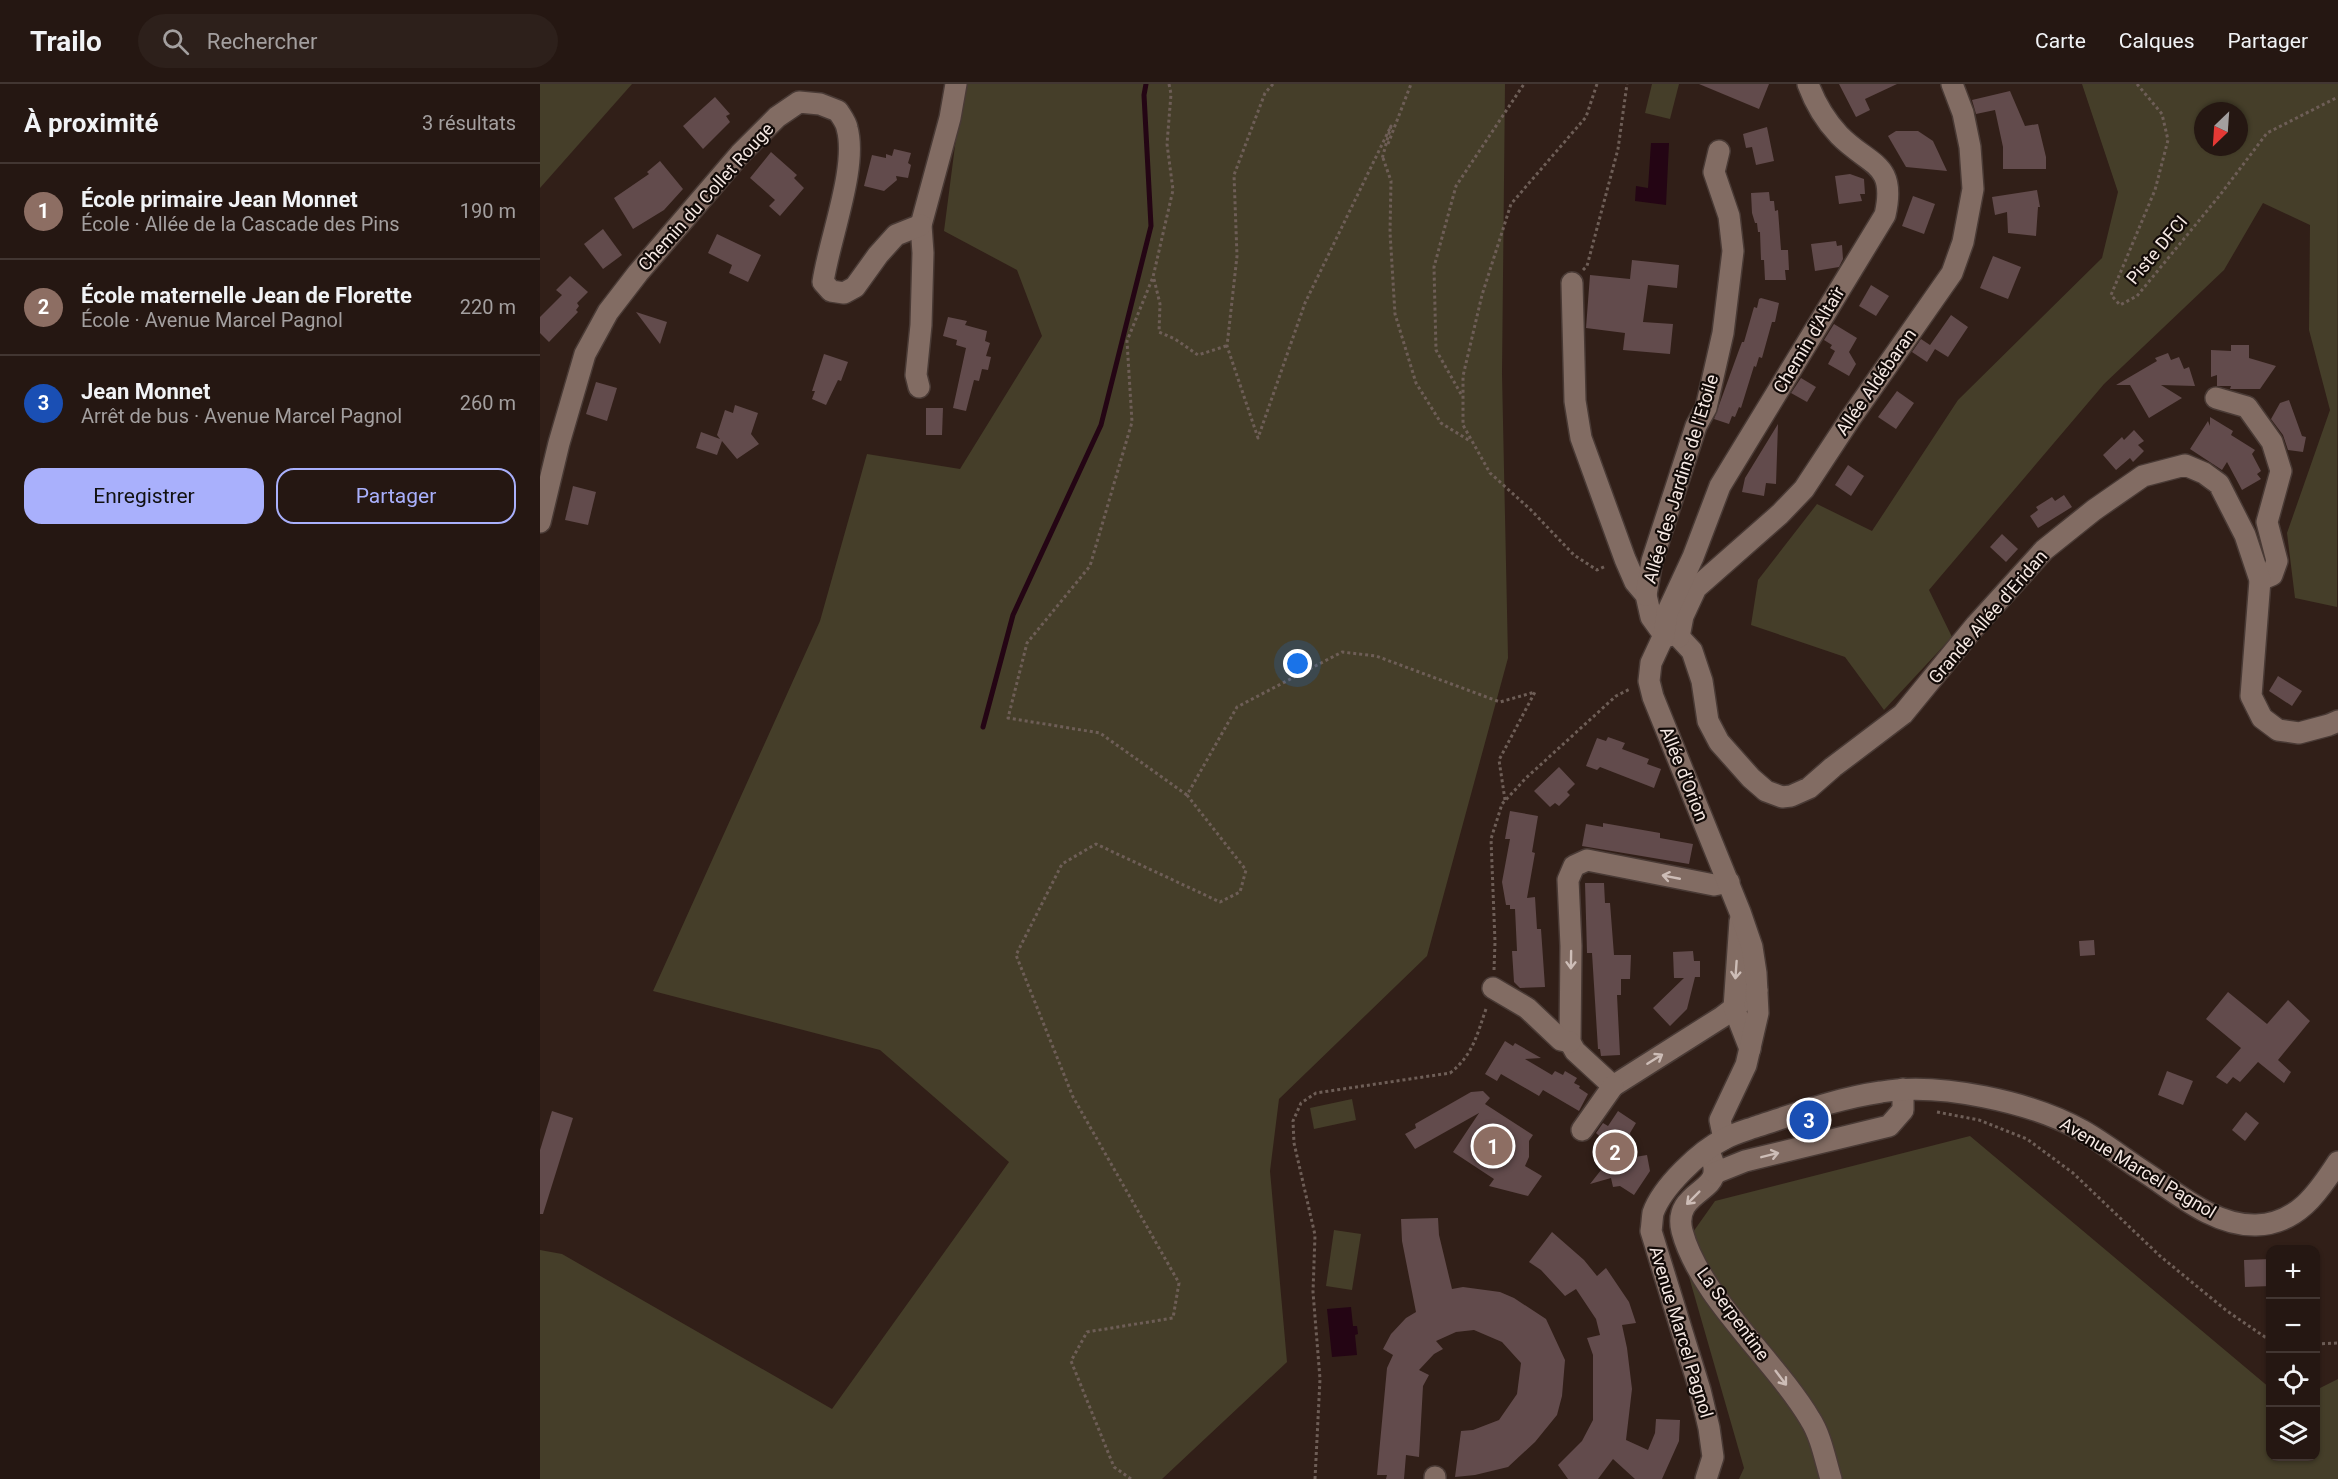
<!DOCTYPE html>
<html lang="fr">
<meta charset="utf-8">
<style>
:root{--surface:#251712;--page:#2d201b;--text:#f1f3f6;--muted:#a39f9f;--line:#423632;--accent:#a9b0fc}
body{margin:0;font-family:Roboto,sans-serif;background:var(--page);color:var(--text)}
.controls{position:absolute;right:18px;bottom:18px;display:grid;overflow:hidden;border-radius:12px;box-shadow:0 2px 4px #0004}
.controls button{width:54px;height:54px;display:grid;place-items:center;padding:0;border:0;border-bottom:2px solid var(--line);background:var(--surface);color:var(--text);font:30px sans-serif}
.compass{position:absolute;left:1654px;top:18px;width:54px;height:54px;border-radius:50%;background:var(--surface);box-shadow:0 2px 4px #0004;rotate:205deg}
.you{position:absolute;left:758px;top:580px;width:21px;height:21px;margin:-15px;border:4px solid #fff;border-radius:50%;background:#1a73e8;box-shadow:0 0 0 9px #1a73e833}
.badge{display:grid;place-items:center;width:39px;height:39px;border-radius:50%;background:var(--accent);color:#fff;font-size:20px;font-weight:700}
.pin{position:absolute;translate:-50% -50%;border:3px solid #fff;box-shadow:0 2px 6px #0006}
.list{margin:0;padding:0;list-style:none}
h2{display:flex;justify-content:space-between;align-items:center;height:78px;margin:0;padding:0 24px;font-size:26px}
h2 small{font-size:20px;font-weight:400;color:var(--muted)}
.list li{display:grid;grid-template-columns:39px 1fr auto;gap:18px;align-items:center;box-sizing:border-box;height:96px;padding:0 24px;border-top:2px solid var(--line)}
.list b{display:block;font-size:22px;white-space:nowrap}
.list p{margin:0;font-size:20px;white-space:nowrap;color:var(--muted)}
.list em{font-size:20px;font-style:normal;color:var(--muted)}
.actions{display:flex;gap:12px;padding:18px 24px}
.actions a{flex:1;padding:14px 0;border:2px solid var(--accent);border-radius:18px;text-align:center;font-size:21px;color:var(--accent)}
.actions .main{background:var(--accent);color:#111}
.icon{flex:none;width:33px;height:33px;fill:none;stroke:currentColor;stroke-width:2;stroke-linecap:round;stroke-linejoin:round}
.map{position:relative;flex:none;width:1798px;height:1395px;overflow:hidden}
header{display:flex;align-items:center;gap:36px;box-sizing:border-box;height:84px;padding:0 30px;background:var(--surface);border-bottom:2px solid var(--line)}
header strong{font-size:28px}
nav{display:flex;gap:33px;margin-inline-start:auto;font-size:21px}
.search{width:420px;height:54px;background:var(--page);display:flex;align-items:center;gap:15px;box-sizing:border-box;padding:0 21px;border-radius:33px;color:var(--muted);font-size:22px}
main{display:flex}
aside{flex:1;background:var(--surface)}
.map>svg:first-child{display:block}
</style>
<header>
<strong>Trailo</strong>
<div class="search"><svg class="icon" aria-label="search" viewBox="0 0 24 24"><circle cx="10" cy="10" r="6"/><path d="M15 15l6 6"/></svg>Rechercher</div>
<nav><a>Carte</a><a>Calques</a><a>Partager</a></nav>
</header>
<main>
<aside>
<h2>À proximité<small>3 résultats</small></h2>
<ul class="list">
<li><span class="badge" style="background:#8d6e63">1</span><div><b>École primaire Jean Monnet</b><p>École · Allée de la Cascade des Pins</p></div><em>190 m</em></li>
<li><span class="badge" style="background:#8d6e63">2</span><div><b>École maternelle Jean de Florette</b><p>École · Avenue Marcel Pagnol</p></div><em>220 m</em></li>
<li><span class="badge" style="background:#1a4fb4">3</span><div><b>Jean Monnet</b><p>Arrêt de bus · Avenue Marcel Pagnol</p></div><em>260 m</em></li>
</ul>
<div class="actions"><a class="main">Enregistrer</a><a>Partager</a></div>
</aside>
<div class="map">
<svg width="1798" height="1395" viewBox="0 0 1798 1395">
<rect width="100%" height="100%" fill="#311f18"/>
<!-- green -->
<g fill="#453e29" fill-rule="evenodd">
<path d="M0 0H92L0 104Z"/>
<path d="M423 0H965L962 290 968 574 887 872 739 1015 730 1087 747 1278 622 1395H0V1166L22 1170 292 1325 469 1078 340 966 113 907 280 537 327 370 420 385 502 252 477 186 404 147Z"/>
<path d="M1112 0H1139L1130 35 1105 29Z"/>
<path d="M1542 0H1798L1797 523 1755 514 1747 449 1790 326 1769 246 1770 141 1723 119 1684 186 1564 300 1389 506 1412 553 1344 626 1305 573 1211 541 1218 496 1277 420 1332 447 1418 316 1562 174 1578 108ZM1663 27H1699V63H1663Z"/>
<path d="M812 1015 816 1036 774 1045 770 1024Z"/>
<path d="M1430 1052 1730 1304V1372H1776V1306L1798 1295V1395H1199L1204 1384 1141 1165 1175 1117Z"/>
<path d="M794 1146 821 1150 812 1206 786 1202Z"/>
</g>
<!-- water -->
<g fill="#240514">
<path d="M1111 59H1129L1126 121 1095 117 1096 102 1108 104Z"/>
<path d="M811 1223 813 1242H817L818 1250 815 1251 817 1271 792 1273 787 1225Z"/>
</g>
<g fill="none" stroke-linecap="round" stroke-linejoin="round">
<!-- stream -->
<path stroke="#240514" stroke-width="5" d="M443 643 473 531 561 341 611 142 604 11 606 0"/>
</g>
<!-- building -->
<g fill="#624b4c">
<path d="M1159 0H1229L1219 25Z"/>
<path d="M1299 0H1357L1325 15 1330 26 1316 33Z"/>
<path d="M1470 7 1485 42 1498 40 1506 73V85H1463V63L1455 26 1436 30 1432 16Z"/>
<path d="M175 13 190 30 186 32 190 38 163 65 143 42Z"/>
<path d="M1227 43 1234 77 1216 81 1212 63 1206 64 1203 50Z"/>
<path d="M1356 47H1378L1393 57 1407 87 1366 83 1348 52Z"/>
<path d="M354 65 371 69 368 79 371 81 368 94 356 92 357 96 344 107 324 102 332 71 346 74V70L352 72Z"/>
<path d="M231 68 257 91 254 94 264 104 240 132 229 122 235 116 210 94Z"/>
<path d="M120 77 143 105 124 126 93 145 74 114 109 90 107 88Z"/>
<path d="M1310 90 1324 95 1325 110H1320L1322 117 1299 120 1295 92Z"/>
<path d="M1497 106 1500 123H1498L1496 152 1468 149 1467 128 1455 131 1452 113Z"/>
<path d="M1229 108 1230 117H1234L1235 127 1238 126 1241 166H1248L1249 186H1245L1246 196H1225L1224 176H1221L1220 148H1218L1217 139H1215L1212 129 1211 109Z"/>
<path d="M1373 112 1395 120 1384 150 1362 142Z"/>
<path d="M63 145 82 171 63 185 44 160Z"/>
<path d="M177 150 221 171 208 198 189 189 192 181 168 169Z"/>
<path d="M1296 157 1297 162 1302 161 1303 175 1299 183 1275 187 1271 160Z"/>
<path d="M1453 172 1481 183 1468 215 1440 204Z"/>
<path d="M1092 176 1139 181 1137 204 1108 201 1103 238 1133 240 1130 270 1083 266 1085 249 1046 244 1050 191 1090 195Z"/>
<path d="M30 192 48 208 37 219 39 222 36 226 38 228 9 258 0 249V233L22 211 16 206Z"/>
<path d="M1331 201 1349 212 1336 232 1319 222Z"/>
<path d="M1221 214 1239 219 1235 238H1232L1222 274 1219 273 1216 283 1214 282 1201 324 1199 323 1195 333 1192 332 1189 340 1174 335 1199 266 1202 258H1204L1214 223 1217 224 1219 215Z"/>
<path d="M96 228 127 238 120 260Z"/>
<path d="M1411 231 1428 243 1408 273 1395 265 1387 278 1372 268 1381 255 1390 261Z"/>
<path d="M408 233 427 237 425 241 447 247 445 257 450 259 446 272 451 273 448 286 442 285 439 297 434 296 426 327 413 324 426 264 416 261 417 256 403 252Z"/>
<path d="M1294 240 1317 254 1309 268 1316 280 1309 292 1288 280 1295 267 1290 264 1292 261 1284 256Z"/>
<path d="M1691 261H1709V274L1736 282 1720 305H1690L1691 302H1677V291L1671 293V266L1691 267Z"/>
<path d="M1628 269 1631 276 1639 273 1644 285 1649 283 1655 302 1621 301 1642 314 1609 334 1590 301H1576L1617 277 1615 274Z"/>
<path d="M284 270 308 278 301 297 298 296 286 321 272 315 275 307H272Z"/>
<path d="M1261 294 1276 303 1267 318 1251 309Z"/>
<path d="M56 298 77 304 67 337 46 330Z"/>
<path d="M1357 307 1374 319 1356 345 1338 333Z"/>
<path d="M1749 316 1762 352 1766 353 1763 368 1748 366 1743 351 1731 335 1740 319Z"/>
<path d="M195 321 218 329 211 350 219 360 197 375 182 357 177 371 156 364 161 348 180 355 177 351 185 326 193 329Z"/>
<path d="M386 324H403L402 351H386Z"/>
<path d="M1670 333 1693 347 1691 351 1715 366 1712 370 1721 387 1717 390 1721 395 1702 406 1687 378 1682 386 1650 365 1668 337 1670 342Z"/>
<path d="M1238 340 1236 400 1226 399 1224 412 1202 408 1205 394Z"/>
<path d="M1594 346 1604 357 1598 361 1604 367 1593 378 1590 374 1576 386 1563 371 1582 353 1584 356Z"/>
<path d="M1308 381 1324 392 1311 412 1295 401Z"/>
<path d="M33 402 56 408 48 441 25 436Z"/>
<path d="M1524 411 1532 423 1498 444 1490 432 1498 426 1496 423 1512 413 1515 417Z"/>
<path d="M1462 450 1478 465 1466 478 1450 463Z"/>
<path d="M1738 592 1762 607 1752 622 1729 607Z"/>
<path d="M1068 653 1085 659 1082 665 1109 675 1107 680 1121 685 1114 704 1060 683 1057 686 1046 682 1057 654 1066 657Z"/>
<path d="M1019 683 1035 700 1027 708 1030 711 1019 722 1015 719 1010 723 994 707Z"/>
<path d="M970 727 998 732 992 768 995 769 987 814 995 813 997 845H1001L1005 903 980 904 974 898 972 867H977L975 825H970V821H966L962 798 970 755H965Z"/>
<path d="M1063 739 1120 749V754L1153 760 1149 780 1042 762 1046 740 1063 743Z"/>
<path d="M1045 799H1064L1065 819H1070L1074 871H1091L1090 895H1081V911H1077L1080 971 1061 972 1060 965H1058L1052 869H1047Z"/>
<path d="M1554 856 1555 871 1540 872 1539 857Z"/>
<path d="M1153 867 1154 877H1160V893H1155L1147 925 1130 942 1113 924 1144 894H1134L1133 868Z"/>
<path d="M1688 908 1727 940 1748 916 1770 937 1738 976 1751 988 1744 999 1718 978 1700 998 1693 993 1687 1000 1676 993 1701 964 1666 935Z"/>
<path d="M965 957 973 962 975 959 1001 974 985 975 1012 991 1015 987 1023 991 1025 987 1037 994 1034 999 1040 1002 1039 1004 1048 1010 1039 1027 1003 1006 999 1012 961 990 957 997 945 990Z"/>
<path d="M1627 987 1653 997 1643 1021 1618 1011Z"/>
<path d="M943 1007 950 1014 945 1020 993 1051 989 1057V1073L985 1082 1002 1092 988 1112 949 1102 954 1095 913 1068 939 1029 875 1065 865 1050 876 1044 875 1040 931 1008Z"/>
<path d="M12 1027 33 1034 3 1130H0V1066Z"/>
<path d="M1078 1027 1096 1039 1090 1049 1095 1073 1107 1071 1110 1087 1094 1111 1080 1102 1073 1103 1071 1094 1050 1100 1076 1067 1056 1049 1063 1039 1068 1042Z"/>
<path d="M1706 1028 1719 1039 1705 1057 1692 1046Z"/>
<path d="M898 1134 899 1151 912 1205 923 1203 960 1208 974 1214 1006 1235 1025 1276 1022 1312 1017 1331 995 1358 968 1383 935 1391 915 1393 921 1347 933 1346 959 1336 977 1310 981 1279 962 1258 934 1246 916 1248 896 1257 903 1265 894 1270 879 1286 889 1291 883 1302 879 1373 866 1371 864 1395H846L847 1391H837L847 1284 853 1271 843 1265 851 1250 866 1234 876 1228 862 1157 861 1135Z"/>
<path d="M1012 1148 1044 1176 1057 1192 1066 1184 1089 1218 1096 1239 1082 1241 1087 1264 1092 1305 1086 1356 1108 1366 1115 1349 1116 1335 1140 1336 1139 1357 1122 1395H1095L1073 1375 1058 1395H1028L1018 1381 1042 1357 1053 1336V1271L1047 1254 1060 1251 1056 1235 1036 1205 1025 1212 1001 1186 989 1178Z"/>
<path d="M1731 1175V1202L1705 1203 1704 1176Z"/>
</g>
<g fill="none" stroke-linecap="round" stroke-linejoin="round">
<!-- minor casing -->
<g stroke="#493a35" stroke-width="24">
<g id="minor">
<path d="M1032 199 1035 317 1041 354 1085 475 1095 498 1106 511 1111 533 1124 551 1129 552"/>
<path d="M379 303 376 291 381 241 383 169 381 141 410 34 416 0"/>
<path d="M1676 314 1707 323 1732 358 1741 387 1727 438 1737 477 1732 491 1720 496"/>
<path d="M0 438 19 359 45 270 68 228 98 189 200 70 237 33 259 18 280 20 298 27C301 32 306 38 307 44 318 83 289 156 283 198L291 207 304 209 315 203 338 171 356 151 381 141"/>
<path d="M1106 511 1112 477 1156 342 1166 324 1183 249 1193 167 1189 132 1174 88 1179 67"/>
<path d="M1139 553 1152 567 1162 597 1168 637 1179 658 1211 694 1226 707 1242 713 1251 712 1269 704 1293 683 1363 630 1436 541 1504 466 1554 426 1603 392 1645 381 1664 389 1679 400 1705 451 1720 496 1711 612 1722 634 1738 646 1759 649 1789 641 1798 637"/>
<path d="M1139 553 1143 532 1156 504 1240 430 1264 405 1310 335 1412 189 1423 158 1433 105 1430 63 1423 29 1412 0"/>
<path d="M1189 798 1174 801 1047 776 1034 782 1028 796 1031 862 1030 958 1035 967 1073 1002 1182 933 1217 906"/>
<path d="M1200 837 1194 924 1210 965"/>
<path d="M953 904 987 924 1021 956 1030 958"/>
<path d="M1042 1046 1073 1002"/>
<path d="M1184 1055 1180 1036 1206 981 1218 929 1216 889 1212 863 1200 828 1113 613 1109 597 1111 579 1124 551 1127 529 1153 473 1180 402 1345 131C1357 78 1329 82 1299 51 1285 36 1275 19 1268 0"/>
<path d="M1168 1066C1171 1073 1175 1080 1174 1088 1174 1108 1133 1111 1142 1147 1159 1212 1235 1276 1270 1335 1281 1352 1285 1375 1291 1395"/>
<path d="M1175 1089 1205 1077 1349 1042 1363 1026V1005"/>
<path d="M895 1395V1393"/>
<path d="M1166 1395 1173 1373 1169 1344 1160 1306 1111 1147C1112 1141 1112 1135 1113 1129 1122 1103 1160 1067 1184 1055 1195 1049 1207 1046 1218 1042 1258 1029 1299 1014 1341 1008 1399 998 1492 1018 1543 1047 1564 1059 1583 1074 1603 1087 1637 1109 1674 1142 1716 1141 1757 1140 1778 1109 1798 1078"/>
</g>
</g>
<!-- path -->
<g stroke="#6e5e57" stroke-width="3" stroke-dasharray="3 3" stroke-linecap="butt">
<path d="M629 0 631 10 627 60 633 106 613 193 587 257 592 338 550 482 487 559 468 634 560 649 647 711"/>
<path d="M733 0 725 9 694 91 697 172 687 262 718 354 765 219 851 42 842 75"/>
<path d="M1057 0 1046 33 971 120 942 211 923 292V341L950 389 990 425 1034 471 1057 486 1066 482"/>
<path d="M1597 0 1622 30 1628 56 1615 106 1571 211 1580 221 1597 212 1680 111 1727 49 1798 13"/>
<path d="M848 60 871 0"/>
<path d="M843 74 851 97 850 148 855 230 876 299 901 339 930 357"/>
<path d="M1043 186 1047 182 1078 65 1087 0"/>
<path d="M614 195 620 220 619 248 635 255 658 271 686 262"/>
<path d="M921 310 896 266 894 183 916 102 984 0"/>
<path d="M954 886 955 858 951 755 962 720 986 694 1076 612 1090 605"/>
<path d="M1397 1028 1439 1036 1487 1055 1533 1089 1620 1172 1687 1227 1725 1253 1730 1254"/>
<path d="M1776 1260 1798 1259"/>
<path d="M591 1395 574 1383 531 1277 547 1248 633 1234 639 1199 533 1013 476 871 522 780 556 760 680 818 700 808 706 786 647 711 697 623 802 568 836 572 960 618 995 608 959 676 965 716"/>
<path d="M775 1395 780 1295 773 1208 775 1151 754 1059 753 1037 761 1019 776 1009 910 989C934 970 937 950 947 922"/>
</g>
<!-- minor -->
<use href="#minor" stroke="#826c63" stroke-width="21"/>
</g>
<!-- one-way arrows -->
<defs><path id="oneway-shaft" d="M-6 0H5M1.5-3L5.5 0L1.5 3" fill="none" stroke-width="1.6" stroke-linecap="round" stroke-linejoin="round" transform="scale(1.5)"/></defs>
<g stroke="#cdbdb7">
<use href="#oneway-shaft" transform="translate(1131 793) rotate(-169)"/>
<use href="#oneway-shaft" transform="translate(1031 876) rotate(91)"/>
<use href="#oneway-shaft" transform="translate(1196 886) rotate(94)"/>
<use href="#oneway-shaft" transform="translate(1115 975) rotate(-32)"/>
<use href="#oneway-shaft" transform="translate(1230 1071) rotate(-14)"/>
<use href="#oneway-shaft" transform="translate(1153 1114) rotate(135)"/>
<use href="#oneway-shaft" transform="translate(1241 1294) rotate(53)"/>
</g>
<g text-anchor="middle" stroke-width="4.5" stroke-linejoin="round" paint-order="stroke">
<!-- street labels -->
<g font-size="18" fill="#f6e9e4" stroke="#130b08">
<text transform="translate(166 113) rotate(-48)" y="6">Chemin du Collet Rouge</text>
<text transform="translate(1617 166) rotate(-50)" y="6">Piste DFCI</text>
<text transform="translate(1269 256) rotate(-59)" y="6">Chemin d'Altaïr</text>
<text transform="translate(1336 298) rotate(-55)" y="6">Allée Aldébaran</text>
<text transform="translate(1141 395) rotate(-73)" y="6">Allée des Jardins de l'Etoile</text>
<text transform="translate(1448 533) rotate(-49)" y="6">Grande Allée d'Eridan</text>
<text transform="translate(1144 690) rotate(68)" y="6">Allée d'Orion</text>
<text transform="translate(1598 1084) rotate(31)" y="6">Avenue Marcel Pagnol</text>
<text transform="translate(1193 1230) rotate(54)" y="6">La Serpentine</text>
<text transform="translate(1141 1248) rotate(73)" y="6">Avenue Marcel Pagnol</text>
</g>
</g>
</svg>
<div class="controls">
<button>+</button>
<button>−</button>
<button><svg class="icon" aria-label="locate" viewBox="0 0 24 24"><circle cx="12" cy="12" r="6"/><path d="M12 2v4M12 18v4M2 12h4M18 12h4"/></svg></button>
<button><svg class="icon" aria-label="layers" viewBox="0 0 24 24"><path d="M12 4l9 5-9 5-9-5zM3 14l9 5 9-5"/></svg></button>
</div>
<svg class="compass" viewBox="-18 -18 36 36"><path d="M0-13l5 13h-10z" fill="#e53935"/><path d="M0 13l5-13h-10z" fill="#a39f9f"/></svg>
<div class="you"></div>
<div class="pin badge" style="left:953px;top:1062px;background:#8d6e63">1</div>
<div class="pin badge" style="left:1075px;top:1068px;background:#8d6e63">2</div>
<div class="pin badge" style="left:1269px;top:1036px;background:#1a4fb4">3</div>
</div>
</main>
